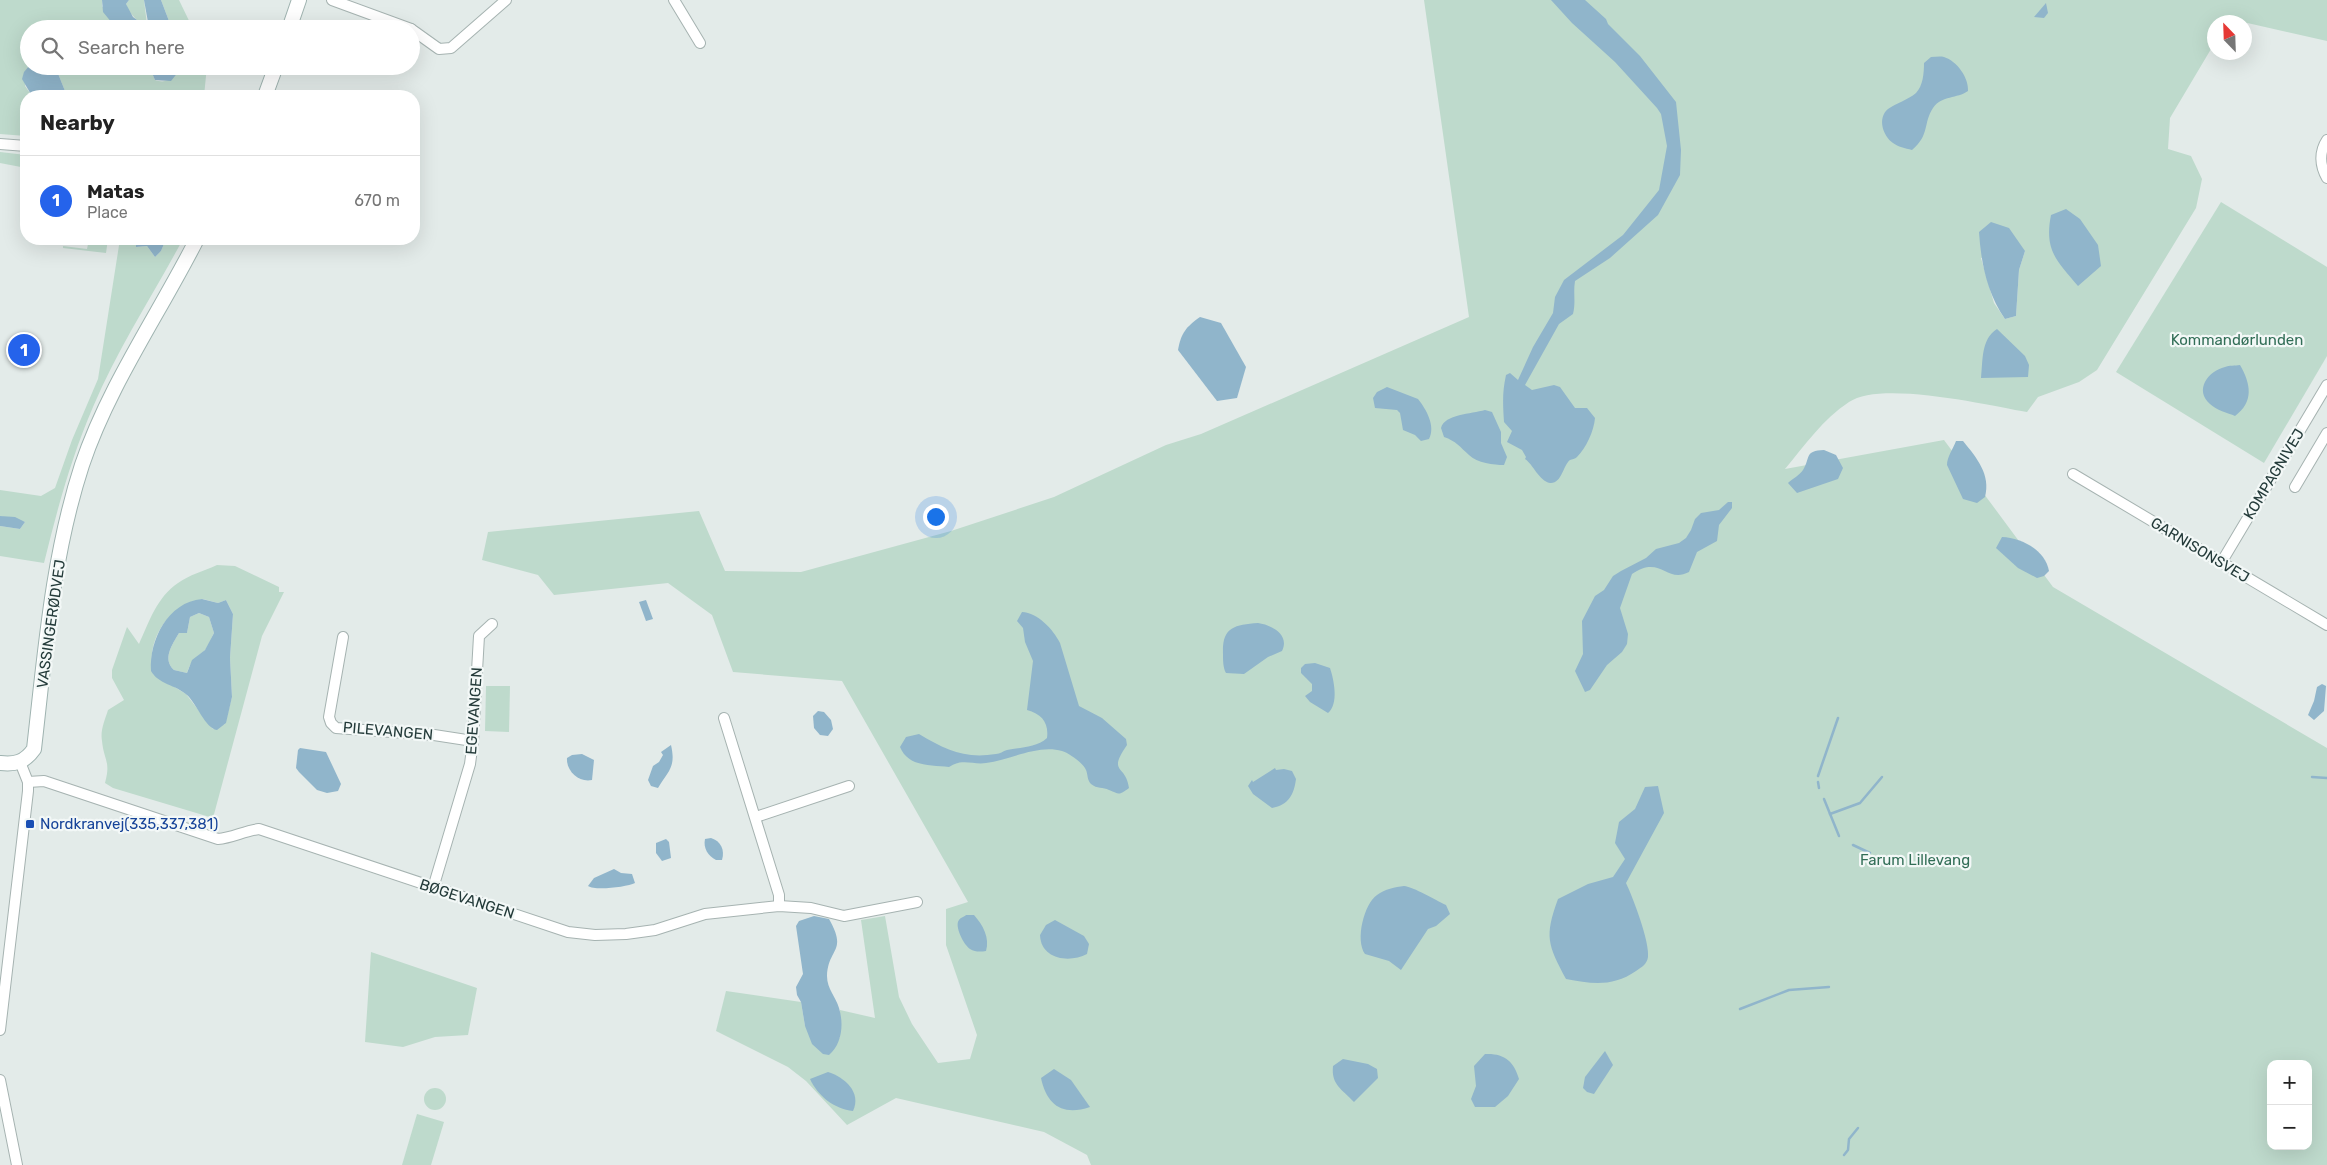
<!DOCTYPE html>
<meta charset="utf-8">
<style>
:root{--surface:#fff;--page:#f6f6f6;--text:#222;--muted:#767676;--line:#e0e0e0;--accent:#2563eb}
body{margin:0;font-family:Rubik,sans-serif;background:var(--page);color:var(--text)}
.controls{position:absolute;right:15px;bottom:15px;display:grid;overflow:hidden;border-radius:10px;box-shadow:0 5px 20px #0002}
.controls button{width:45px;height:45px;display:grid;place-items:center;padding:0;border:0;border-bottom:1px solid var(--line);background:var(--surface);color:var(--text);font:25px sans-serif}
.compass{position:absolute;left:2207px;top:15px;width:45px;height:45px;border-radius:50%;background:var(--surface);box-shadow:0 5px 20px #0002;rotate:337deg}
.you{position:absolute;left:935px;top:516px;width:18px;height:18px;margin:-12px;border:4px solid #fff;border-radius:50%;background:#1a73e8;box-shadow:0 0 0 8px #1a73e833}
.badge{display:grid;place-items:center;width:32px;height:32px;border-radius:50%;background:var(--accent);color:#fff;font-size:16px;font-weight:700}
.pin{position:absolute;translate:-50% -50%;border:2px solid #fff;box-shadow:0 1px 5px #0006}
.list{margin:0;padding:0;list-style:none}
h2{display:flex;justify-content:space-between;align-items:center;height:65px;margin:0;padding:0 20px;font-size:21px}
h2 small{font-size:16px;font-weight:400;color:var(--muted)}
.list li{display:grid;grid-template-columns:32px 1fr auto;gap:15px;align-items:center;box-sizing:border-box;height:90px;padding:0 20px;border-top:1px solid var(--line)}
.list b{display:block;font-size:19px;white-space:nowrap}
.list p{margin:0;font-size:16px;white-space:nowrap;color:var(--muted)}
.list em{font-size:16px;font-style:normal;color:var(--muted)}
.icon{flex:none;width:28px;height:28px;fill:none;stroke:currentColor;stroke-width:2;stroke-linecap:round;stroke-linejoin:round}
.map{position:relative;flex:none;width:2327px;height:1165px;overflow:hidden}
.search{position:absolute;background:var(--surface);box-shadow:0 5px 20px #0002;left:20px;top:20px;width:400px;height:55px;display:flex;align-items:center;gap:12px;box-sizing:border-box;padding:0 18px;border-radius:28px;color:var(--muted);font-size:19px}
.panel{position:absolute;background:var(--surface);box-shadow:0 5px 20px #0002;left:20px;top:90px;width:400px;height:155px;border-radius:20px}
.map>svg:first-child{display:block}
</style>
<div class="map">
<svg width="2327" height="1165" viewBox="0 0 2327 1165">
<rect width="100%" height="100%" fill="#e3ebe9"/>
<!-- green -->
<g fill="#bedacc" fill-rule="evenodd">
<path d="M0 0H102V6L117 29H29V66L26 70 25 86 32 96H26V136L0 134Z"/>
<path d="M129 0H144L147 25H141L128 10 126 4Z"/>
<path d="M161 0H179L193 29H172Z"/>
<path d="M1424 0H2327V41L2230 19 2228 22H2214V44L2170 118 2168 149 2191 156 2202 179 2196 208 2097 370 2079 382 2038 397 2027 412C1988 405 1880 380 1849 402 1823 419 1805 445 1785 469L1944 440 2053 587 2327 748V1165H1091L1087 1155 1044 1132 896 1098 847 1125 806 1081 788 1067 716 1031 726 991 801 1002 805 1026 840 1038V1010L875 1018 861 920 885 916 899 997 912 1024 938 1063 970 1059 977 1035 946 945V909L968 902 842 681 733 672 712 615 668 583 554 595 538 575 482 560 488 532 699 511 725 571 801 572 951 531 1054 497 1166 445 1201 434 1469 317ZM2025 251 2019 270 2016 316 2005 319 1994 303 1981 258ZM2271 1064H2308V1146H2271Z"/>
<path d="M55 66H149L155 80C168 85 175 76 183 66H207L204 96H67Z"/>
<path d="M0 152 26 155V168L0 163Z"/>
<path d="M2221 202 2327 267V356L2264 463 2116 372Z"/>
<path d="M89 239H108L106 253 63 248V246L87 249Z"/>
<path d="M120 239H136V247L147 246 155 257 161 251 166 239H183C153 295 118 348 93 407 71 458 57 510 44 563L0 556V526L20 529 25 522 0 516V490L41 496 55 488 72 440 98 379Z"/>
<path d="M217 565 235 566 279 587V592H284L262 636 213 818 113 788 105 783C111 761 104 761 102 741 100 730 105 720 108 710L124 700 112 678V670L127 627 139 644C149 622 157 597 178 583 189 575 204 571 217 565ZM203 599 218 603 226 600 233 614 230 658 232 697 225 724 213 729 186 694 153 674C146 640 167 606 203 599Z"/>
<path d="M199 613 209 617 214 633C211 638 208 648 204 651 195 658 190 662 187 673L174 670C162 659 172 645 179 633H187L190 617Z"/>
<path d="M486 686H510L509 732 485 731Z"/>
<path d="M371 952 477 988 468 1035 435 1037 403 1047 365 1042Z"/>
<circle cx="435" cy="1099" r="11"/>
<path d="M417 1114 444 1122 431 1165H402Z"/>
</g>
<!-- water -->
<g fill="#90b5cb" fill-rule="evenodd">
<path d="M102 0H129L126 4 133 17 145 26 148 22 144 0H161L172 29H117L103 12Z"/>
<path d="M1551 0H1585L1606 19 1608 24 1640 56 1676 102 1681 150 1680 175 1658 215 1610 258 1575 281C1573 293 1576 302 1573 314L1559 324 1525 385 1532 390 1554 385 1560 387 1575 408H1587L1595 418C1594 431 1586 448 1577 457 1575 459 1572 459 1570 460 1563 465 1562 484 1550 483 1539 481 1533 464 1525 459L1526 457 1522 450 1507 442 1512 431 1504 422C1503 405 1502 393 1506 375L1510 373 1518 380 1533 347 1553 313 1555 297 1564 280 1623 235 1659 190 1667 146 1661 114 1657 108 1615 62 1572 23Z"/>
<path d="M2046 3 2048 13 2044 18 2034 17Z"/>
<path d="M1931 57C1935 57 1940 56 1944 57 1957 61 1969 78 1968 91 1957 99 1942 95 1933 108 1923 123 1930 135 1912 150 1905 148 1898 147 1893 143 1883 136 1877 118 1888 109 1896 103 1908 100 1916 93 1923 86 1924 73 1924 63Z"/>
<path d="M29 66H55L67 96H32L22 79 24 72Z"/>
<path d="M149 66H183L171 81 155 80Z"/>
<path d="M2066 209 2080 219 2098 245 2101 266 2078 286C2057 261 2044 251 2051 215Z"/>
<path d="M1991 222 2009 228 2025 251 2019 270 2016 316 2005 319C1987 293 1981 263 1979 232Z"/>
<path d="M136 239H166L161 251 155 257 147 246 136 247Z"/>
<path d="M1200 317 1221 323 1246 367 1237 398 1217 401 1178 350C1181 333 1186 327 1200 317Z"/>
<path d="M1997 329 2025 356 2029 365 2028 377 1981 378C1983 360 1981 339 1997 329Z"/>
<path d="M2240 365C2251 384 2254 402 2235 416 2228 413 2216 410 2210 404 2194 390 2208 371 2225 367 2229 365 2235 366 2240 365Z"/>
<path d="M1387 387 1418 399C1426 409 1436 426 1429 439L1421 441 1415 435 1403 430 1400 413 1397 410 1375 408 1373 398 1377 392Z"/>
<path d="M1485 410 1492 412 1501 432V443L1507 457 1504 465C1494 465 1477 463 1469 455 1460 447 1456 441 1444 437L1441 428C1445 414 1471 414 1485 410Z"/>
<path d="M1956 441H1963C1977 458 1991 475 1985 497L1977 503 1963 499 1947 465C1947 457 1953 449 1956 441Z"/>
<path d="M1824 450 1836 455 1843 468 1838 479 1797 493 1788 483C1792 479 1800 475 1803 470 1811 457 1804 451 1824 450Z"/>
<path d="M1728 502H1732V508L1719 525 1717 541 1697 552 1689 572C1666 584 1661 554 1632 574L1620 608 1628 634 1627 644 1622 652 1607 665 1590 690 1585 692 1575 671 1583 654 1582 621 1595 596 1604 590 1613 576 1621 571 1646 558 1656 549 1679 543 1686 538 1691 530 1695 519 1701 513 1719 510Z"/>
<path d="M0 516 15 517 25 522 20 529 0 526Z"/>
<path d="M2002 537C2022 538 2045 550 2049 571L2044 576 2037 578 2018 568 1996 548Z"/>
<path d="M202 599 218 603 226 600 233 614 230 658 232 697 226 723 217 730C205 728 197 704 187 695 176 685 158 684 151 671 149 640 168 602 202 599ZM199 613 209 617 214 633 205 650 192 660 187 673 174 670C162 659 172 645 179 633H187L190 617Z"/>
<path d="M646 600 653 619 646 621 639 602Z"/>
<path d="M1022 612C1038 613 1053 629 1060 643L1079 706 1102 718 1126 739 1127 745C1107 774 1126 764 1129 788 1118 796 1120 794 1109 790 1103 787 1097 789 1091 784 1087 780 1088 775 1086 770 1083 763 1069 753 1062 751 1038 744 1010 760 986 763 973 765 962 758 949 767 931 765 908 767 900 747L906 737 919 734C946 750 964 759 996 754 1000 754 1003 751 1007 750 1021 747 1036 748 1047 738 1049 723 1042 714 1027 710L1033 661 1025 642 1023 628 1017 621Z"/>
<path d="M1258 623C1272 625 1290 635 1282 651L1268 657 1244 674 1226 673C1223 668 1223 660 1223 654 1222 627 1234 625 1258 623Z"/>
<path d="M1315 663 1330 668C1334 680 1339 704 1328 713L1310 702 1305 696 1312 691V684L1301 673V668L1305 664Z"/>
<path d="M2322 684 2326 686 2324 711 2314 720 2308 715 2314 701 2317 687Z"/>
<path d="M818 711 824 712 831 720 833 729 828 736 820 735 814 728 813 716Z"/>
<path d="M671 745C676 767 669 770 658 788L651 786 648 780 653 766 659 762 663 755 661 752Z"/>
<path d="M300 748 326 752 341 784 338 791 327 793 317 790 299 772 296 768 298 750Z"/>
<path d="M582 754 594 760 592 780C579 783 566 771 567 758L572 755Z"/>
<path d="M1275 768 1276 770 1284 769 1292 771 1296 779C1294 794 1289 805 1272 808L1253 794 1248 786 1252 780 1253 782Z"/>
<path d="M1658 786 1664 813 1626 883C1633 898 1650 942 1648 957 1647 964 1642 967 1636 971 1613 987 1592 984 1566 979 1548 945 1544 937 1558 899L1588 884 1613 877 1625 859 1615 843 1619 822 1635 809 1645 787Z"/>
<path d="M711 838C721 841 725 850 722 860H716C708 856 703 848 705 839Z"/>
<path d="M666 839 669 842 671 858 662 861 656 853V843Z"/>
<path d="M614 869 621 873 632 874 635 883C627 887 595 891 588 886L594 878Z"/>
<path d="M1404 886C1414 887 1435 900 1446 905L1450 914 1436 926 1428 929 1401 970 1389 961 1365 954C1355 940 1364 904 1377 895 1385 889 1395 887 1404 886Z"/>
<path d="M966 915H974C983 925 990 938 986 951 980 952 975 952 970 949 964 945 954 926 959 920 961 917 964 917 966 915Z"/>
<path d="M814 916 829 919C848 952 828 948 827 976 827 989 836 997 839 1008 844 1024 842 1044 829 1055L823 1054 812 1044 805 1026 801 1002 797 995 796 987 803 974 796 926 799 921Z"/>
<path d="M1055 920 1084 936 1089 944 1087 954C1070 963 1041 960 1040 935L1046 925Z"/>
<path d="M1605 1051 1613 1065 1594 1094 1587 1092 1583 1088 1585 1077Z"/>
<path d="M1485 1054C1504 1053 1514 1061 1519 1079L1508 1096 1495 1107H1475L1471 1099 1476 1086 1474 1066Z"/>
<path d="M1343 1059 1368 1064 1377 1069 1378 1078 1354 1102C1342 1089 1331 1085 1333 1066Z"/>
<path d="M1054 1069 1071 1080 1090 1107C1063 1116 1047 1106 1041 1078Z"/>
<path d="M828 1072C844 1077 862 1092 853 1111 834 1109 818 1096 810 1079Z"/>
</g>
<g fill="none" stroke-linecap="round" stroke-linejoin="round">
<!-- stream -->
<g stroke="#90b5cb" stroke-width="2.5">
<path d="M1818 776 1838 718"/>
<path d="M2312 777 2327 778"/>
<path d="M1818 782 1819 788"/>
<path d="M1824 799 1839 836"/>
<path d="M1830 814 1860 803 1882 777"/>
<path d="M1853 845 1870 853"/>
<path d="M1740 1009 1789 990 1829 987"/>
<path d="M1844 1155 1848 1150 1849 1139 1858 1128"/>
</g>
<!-- street casing -->
<g stroke="#a6b3b1" stroke-width="12">
<g id="street">
<path d="M332 0 411 29"/>
<path d="M674 0 700 43"/>
<path d="M411 29 439 49 451 48 506 0"/>
<path d="M2327 140C2319 152 2320 166 2327 178"/>
<path d="M0 144 26 146"/>
<path d="M2073 474 2327 625"/>
<path d="M2295 487 2327 433"/>
<path d="M2221 563 2327 385"/>
<path d="M343 637 329 717 331 723 336 728 434 735 473 741"/>
<path d="M724 718 779 895V906"/>
<path d="M28 782 44 781 218 839C232 838 244 831 259 829L568 932 595 935 626 934 655 930 705 914 779 906 811 908 844 916 917 902"/>
<path d="M756 817 849 786"/>
<path d="M433 888 470 764 473 741 479 636 492 624"/>
<path d="M0 1030 28 791V782L20 762"/>
<path d="M0 1080 17 1165"/>
</g>
</g>
<!-- secondary casing -->
<g stroke="#9fb3b0" stroke-width="16">
<g id="secondary">
<path d="M289 29 299 0"/>
<path d="M265 96 276 66"/>
<path d="M0 763C15 765 25 762 34 749 45 654 52 557 82 465 109 385 159 314 197 239"/>
</g>
</g>
<!-- street -->
<use href="#street" stroke="#fff" stroke-width="10"/>
<!-- secondary -->
<use href="#secondary" stroke="#fff" stroke-width="14"/>
</g>
<!-- markers -->
<rect fill="#1a4fb4" stroke="#f3f8f7" stroke-width="2" x="25" y="819" width="10" height="10" rx="2.5"/>
<g text-anchor="middle" stroke-width="4.5" stroke-linejoin="round" paint-order="stroke">
<!-- park labels -->
<g font-size="15" fill="#326e57" stroke="#f3f8f7">
<text x="2237" y="345">Kommandørlunden</text>
<text x="1915" y="865">Farum Lillevang</text>
</g>
<!-- street labels -->
<g font-size="15" fill="#243b3a" stroke="#f3f8f7">
<text transform="translate(2274 474) rotate(-59)" y="5">KOMPAGNIVEJ</text>
<text transform="translate(2200 550) rotate(31)" y="5">GARNISONSVEJ</text>
<text transform="translate(51 624) rotate(-82)" y="5">VASSINGERØDVEJ</text>
<text transform="translate(474 711) rotate(-86)" y="5">EGEVANGEN</text>
<text transform="translate(388 731) rotate(5)" y="5">PILEVANGEN</text>
<text transform="translate(467 899) rotate(18)" y="5">BØGEVANGEN</text>
</g>
<!-- transit labels -->
<g font-size="15" fill="#164399" stroke="#f3f8f7" text-anchor="start">
<text x="40" y="829">Nordkranvej(335,337,381)</text>
</g>
</g>
</svg>
<div class="controls">
<button>+</button>
<button>−</button>
</div>
<svg class="compass" viewBox="-18 -18 36 36"><path d="M0-13l5 13h-10z" fill="#e53935"/><path d="M0 13l5-13h-10z" fill="#767676"/></svg>
<div class="you"></div>
<div class="pin badge" style="left:24px;top:350px">1</div>
<div class="search"><svg class="icon" aria-label="search" viewBox="0 0 24 24"><circle cx="10" cy="10" r="6"/><path d="M15 15l6 6"/></svg>Search here</div>
<section class="panel">
<h2>Nearby<small></small></h2>
<ul class="list">
<li><span class="badge">1</span><div><b>Matas</b><p>Place</p></div><em>670 m</em></li>
</ul>
</section>
</div>
